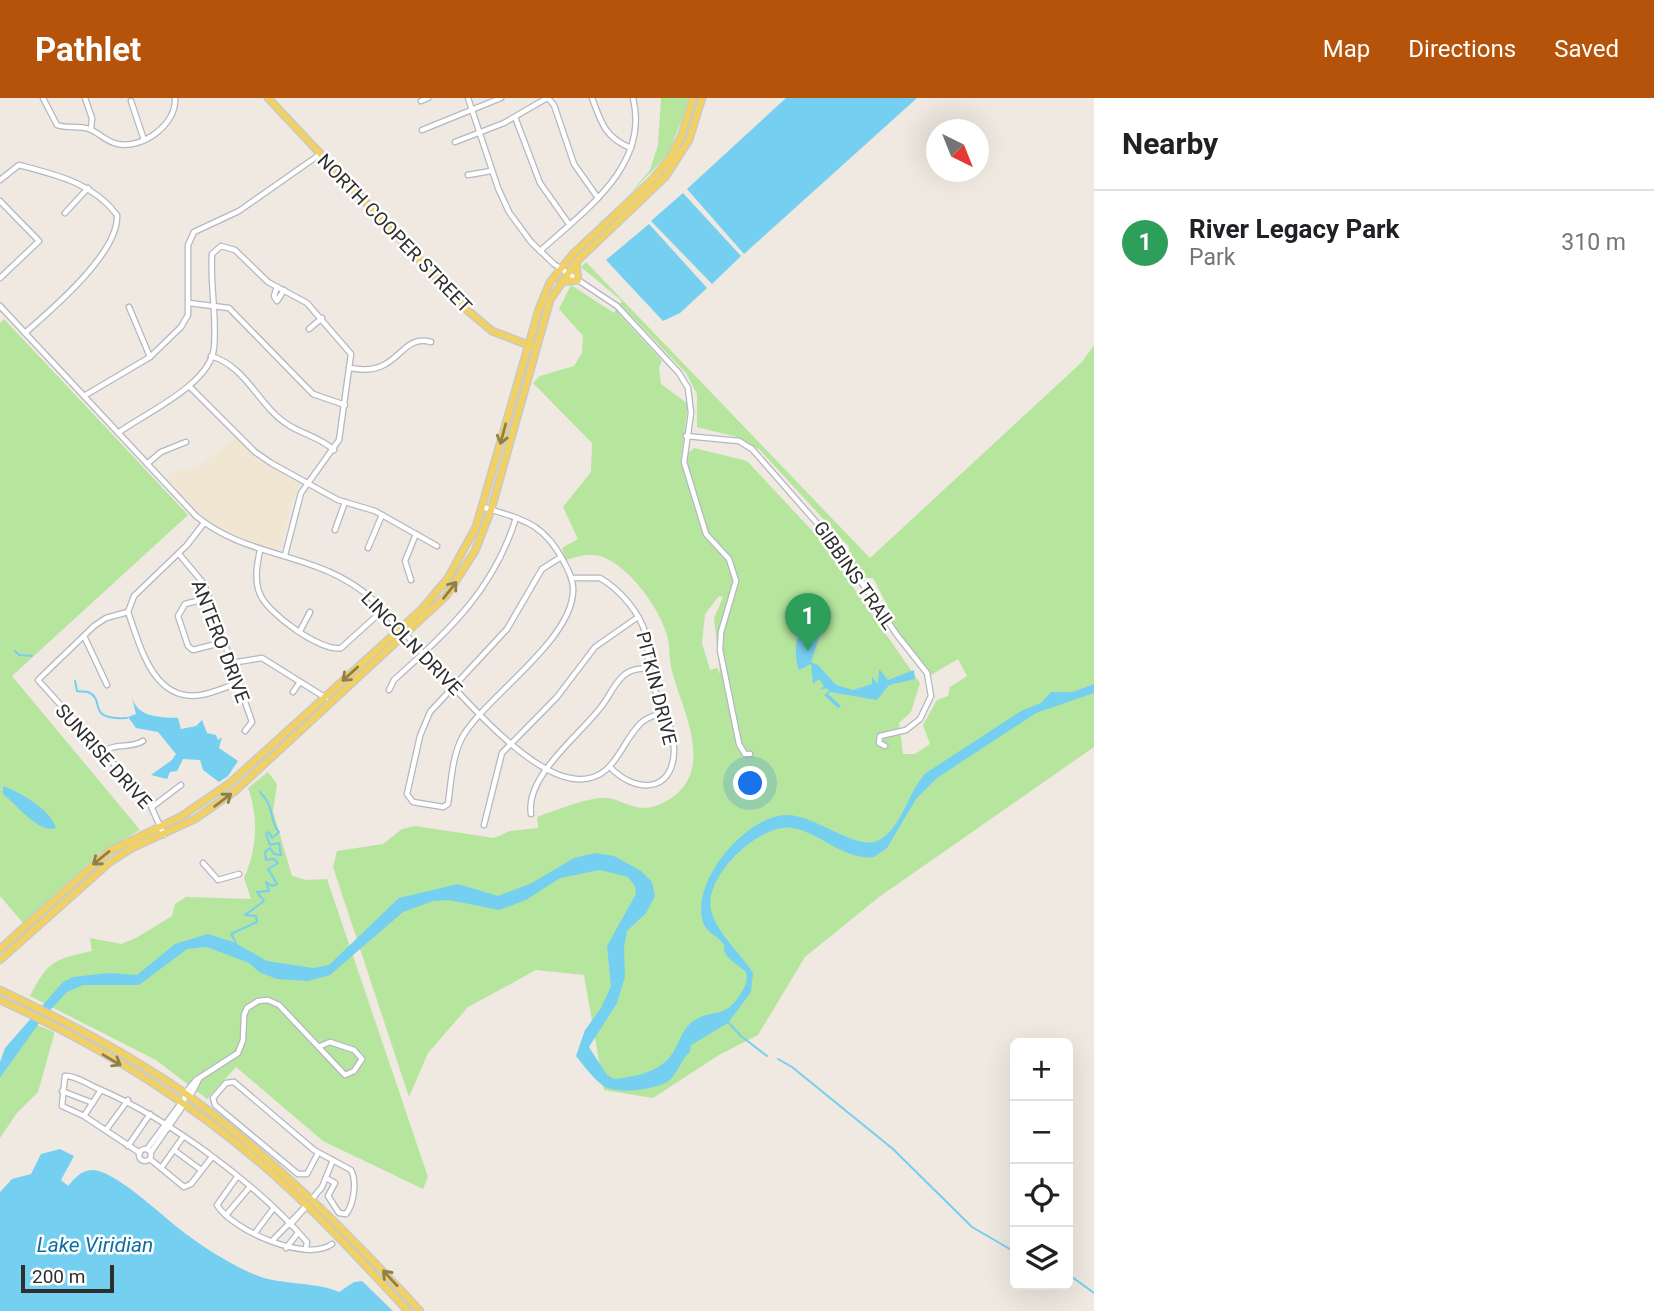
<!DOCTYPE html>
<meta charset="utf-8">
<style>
:root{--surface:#fff;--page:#f6f6f6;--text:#202124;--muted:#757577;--line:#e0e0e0;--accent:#b45309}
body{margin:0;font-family:Roboto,sans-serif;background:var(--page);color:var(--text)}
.controls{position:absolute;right:21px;bottom:21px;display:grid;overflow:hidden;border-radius:10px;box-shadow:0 7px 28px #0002}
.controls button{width:63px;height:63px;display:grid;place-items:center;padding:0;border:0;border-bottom:2px solid var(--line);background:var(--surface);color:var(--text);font:35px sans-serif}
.compass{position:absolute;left:926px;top:21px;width:63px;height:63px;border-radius:50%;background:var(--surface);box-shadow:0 7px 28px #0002;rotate:137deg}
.scale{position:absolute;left:21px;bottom:18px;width:93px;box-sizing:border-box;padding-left:7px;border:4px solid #2e2e2e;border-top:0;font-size:19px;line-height:24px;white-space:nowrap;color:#2e2e2e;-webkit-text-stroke:5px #fff;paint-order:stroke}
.you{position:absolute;left:751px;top:686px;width:24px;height:24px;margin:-18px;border:5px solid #fff;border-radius:50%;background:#1a73e8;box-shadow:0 0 0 10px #1a73e833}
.badge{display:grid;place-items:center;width:46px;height:46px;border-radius:50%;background:var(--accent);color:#fff;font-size:23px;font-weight:700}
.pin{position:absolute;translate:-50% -58px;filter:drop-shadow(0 2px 4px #0008)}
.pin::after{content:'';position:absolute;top:37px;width:24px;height:21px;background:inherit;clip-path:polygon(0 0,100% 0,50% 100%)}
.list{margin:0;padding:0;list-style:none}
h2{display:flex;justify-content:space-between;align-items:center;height:91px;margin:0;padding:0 28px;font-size:30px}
h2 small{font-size:23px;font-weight:400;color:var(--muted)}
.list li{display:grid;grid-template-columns:46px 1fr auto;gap:21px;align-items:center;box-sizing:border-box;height:105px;padding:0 28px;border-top:2px solid var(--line)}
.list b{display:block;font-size:26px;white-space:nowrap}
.list p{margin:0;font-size:23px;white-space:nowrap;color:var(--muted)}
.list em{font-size:23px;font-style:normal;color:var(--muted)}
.icon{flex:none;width:38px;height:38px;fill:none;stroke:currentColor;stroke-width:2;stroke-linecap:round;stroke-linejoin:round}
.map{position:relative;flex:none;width:1094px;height:1213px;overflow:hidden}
header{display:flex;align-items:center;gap:42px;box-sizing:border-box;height:98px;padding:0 35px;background:var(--accent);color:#fff}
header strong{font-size:33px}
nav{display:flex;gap:38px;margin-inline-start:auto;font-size:24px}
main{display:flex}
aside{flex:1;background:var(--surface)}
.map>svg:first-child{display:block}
</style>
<header>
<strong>Pathlet</strong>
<nav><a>Map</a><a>Directions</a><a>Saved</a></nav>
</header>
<main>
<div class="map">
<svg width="1094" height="1213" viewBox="0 0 1094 1213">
<rect width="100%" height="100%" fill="#efe9e1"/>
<!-- education -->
<path fill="#f0e6d1" d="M236 339 257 362 301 386 292 402 281 452 257 446 214 427 188 405 166 380 175 372 196 371Z"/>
<!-- green -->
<g fill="#b6e59e" fill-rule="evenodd">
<path d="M661 0H690L669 55 628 98 650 72 658 47Z"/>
<path d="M586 164 870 460 1082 264 1094 247V649L879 799 805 859 758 937 719 957 653 1000 604 992 584 877 536 872 468 909 428 955 409 999 333 769 337 753 383 746 402 731 415 728 494 740 510 733 538 730 537 719C557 712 578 703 599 700 624 697 635 723 670 701 716 671 682 612 672 573 669 562 670 551 668 541 661 512 631 470 603 459 591 454 578 458 566 462L562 450 578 441 563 409 591 374 592 345 533 285 540 278 574 268 582 255 583 238 559 211 571 187 614 215 622 203 581 169ZM622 208 686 275 697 296V329L737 339 760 352 849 449 851 465 863 480H873L889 511 894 528 931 577 958 561 967 578 950 589 948 598 937 602 923 627 930 646 915 656H903L899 625 911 614 920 585 818 439 747 363 694 350 681 361 688 306 661 286 659 270 662 263 618 215ZM719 498 723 499 714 520 720 576 717 570 710 572 702 545 705 516Z"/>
<path d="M4 221 188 417 12 578 140 732 99 756 23 825 0 798V225Z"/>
<path d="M268 674 277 686 273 713 292 778 306 782 327 781 428 1079 423 1091 323 1043 236 969 207 1001 156 962 30 898C49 862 53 862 92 853L90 840 121 846 136 840 172 818 175 806 186 799 251 801 244 780C257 751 259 720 248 690Z"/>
<path d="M37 927 54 934V937L38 994 17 1015 0 1040V980Z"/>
</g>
<!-- water -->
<g fill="#75cff0">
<path d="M786 0H917L744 156 687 91Z"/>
<path d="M683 95 741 158 712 186 651 123Z"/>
<path d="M649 126 707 190 680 215 663 223 606 162Z"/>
<path d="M821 515 825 522 811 564 818 567 836 587 853 592 872 586V579L878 586 879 571 888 582 914 572 915 581 889 587 877 602 830 594 828 596 841 608 838 610 824 597 829 593 827 590 820 592 824 588 819 581 813 586 811 566 799 572C792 553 796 518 821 515Z"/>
<path d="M1094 586V595L1036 615 937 680 916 701 887 750 874 759C846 763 820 735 793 730 761 724 703 778 711 812 717 836 740 854 753 875L751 894 728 925 691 947 690 954C680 962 678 977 667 984 653 992 615 997 602 987 593 980 583 967 576 958L585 932 601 910 611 888 607 848 636 796 635 788 628 779 600 772 560 780 526 802 499 812 449 802 433 803 403 814 330 877 308 883 277 881 259 874 249 865 207 849 187 851 139 887H83L67 894 42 921 0 980V964L5 950 63 884 73 879 108 875 137 877 175 846 208 836 233 844 267 863 313 870 329 867 399 800 458 786 498 798 532 785 574 760 596 755 614 758 641 773 652 784 655 798 646 815 627 833 624 849 625 879 617 905 589 949 607 977 614 981C637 979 664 973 675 951 681 941 682 932 692 924 712 909 725 923 741 895 746 888 748 882 746 874 740 868 726 861 724 852 723 851 725 849 724 847 720 839 706 835 703 824 690 783 747 717 787 717 815 717 855 752 877 743 902 732 907 694 926 675L1021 613 1041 605 1051 594H1073Z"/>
<path d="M131 596C136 620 158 619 178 620L181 631 196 628 202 622 207 635 216 637 218 642 222 639 219 650 238 663 228 678 219 684 203 672 200 662 183 661 177 673 170 674 167 681 151 677 172 662 176 656 158 634 136 630 128 619 136 616Z"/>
<path d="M3 688C20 694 50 711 56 730 39 736 16 706 3 696Z"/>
<path d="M60 1051 74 1058 61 1082 68 1088C75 1080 82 1071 94 1072 119 1075 165 1121 186 1136 206 1151 233 1168 256 1177 283 1188 314 1183 339 1194L354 1184 362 1183 393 1213H0V1094L12 1081 31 1076 41 1056Z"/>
</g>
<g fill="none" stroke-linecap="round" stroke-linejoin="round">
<!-- stream -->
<g stroke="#75cff0" stroke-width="2">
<path d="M15 553 19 557 32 558"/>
<path d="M75 583 77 593C80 594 84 593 88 594 107 602 84 622 127 620"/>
<path d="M236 845 231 836 257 824 256 818 245 817 264 803 257 794 269 793 266 784 272 788 277 786 268 771 278 765 274 761 266 762 265 754 270 750 274 756 281 757 279 745 270 747 266 736 269 734 272 740 279 734C269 725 276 710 260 694"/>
<path d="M728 924 741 938 767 958"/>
<path d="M778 961 792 969 893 1051 972 1129 1015 1154"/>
<path d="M1068 1176 1094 1195"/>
</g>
<!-- minor casing -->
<g stroke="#b4b7c1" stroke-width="7">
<g id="minor">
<path d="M43 0 57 27C67 31 78 27 89 31 100 35 106 44 118 46 143 51 177 26 175 0"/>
<path d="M85 0 92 20 91 31"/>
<path d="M468 0 498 90 509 114 531 144 554 166 617 208 679 275 688 290 691 315 684 364 706 436 729 461 736 483 721 534 720 552 739 646 745 656H750"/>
<path d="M548 0 554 7 574 66 598 100"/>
<path d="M592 0C601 24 605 40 631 50"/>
<path d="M131 3 144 42"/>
<path d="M421 3 428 0"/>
<path d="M515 19 540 85 569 126"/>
<path d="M422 32 501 0"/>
<path d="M455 44 504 25 547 0"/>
<path d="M468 77 491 73"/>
<path d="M0 82 19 67C57 77 93 85 117 117 119 155 52 211 25 235"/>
<path d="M0 103 39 143 0 180"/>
<path d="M65 115 88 90"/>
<path d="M540 153C584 113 650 68 633 0"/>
<path d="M277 189 274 198 277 203 284 192"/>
<path d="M189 205 229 210 313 296 345 307"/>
<path d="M0 208 196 418C249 462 319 453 372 501 418 543 515 677 576 681 615 684 619 646 641 625 647 619 656 617 665 614"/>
<path d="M129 209 150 259"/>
<path d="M309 231 322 220"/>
<path d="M211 258C248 269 259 310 290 328 305 337 321 340 334 352"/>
<path d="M350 270C401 280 398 235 431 244"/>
<path d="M189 288 255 354 271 365 338 402 375 413 437 448"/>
<path d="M84 298 150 259 181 229 188 217V147L194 134 239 113 319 57"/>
<path d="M118 335C145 315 210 287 214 250 217 219 210 187 212 156L221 148 235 152 268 184 307 205 351 256 339 342 301 395 285 457"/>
<path d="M686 338 739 343 752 351 837 448 897 537 927 575 931 598 920 621 906 632 880 638 879 645 885 648"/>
<path d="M147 366 161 354 186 344"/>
<path d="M483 409C523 422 543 424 564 464 569 474 574 483 573 494 571 543 486 599 463 638 452 657 451 685 448 706L443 709 413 704 407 696 420 638 430 614 507 531 542 471 561 459"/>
<path d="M204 425 187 447 134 498 128 514C140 547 153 605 201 597 213 595 226 589 238 585"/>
<path d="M335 432 345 404"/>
<path d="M368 450 382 417"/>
<path d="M260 452C257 467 254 482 260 496 267 515 321 554 341 550L383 512"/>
<path d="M179 456 204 486 252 624 245 633"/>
<path d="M571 480H600C619 491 641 515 646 538 649 552 647 567 651 581 658 605 674 626 674 653 673 696 634 695 610 669"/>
<path d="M411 482 405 463 416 436"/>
<path d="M209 500 185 506 178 518 188 548 193 552 224 544"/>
<path d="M128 514 106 520 94 528 38 582 150 706 164 737"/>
<path d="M300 533 310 514"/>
<path d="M84 538 107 587"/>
<path d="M231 565 262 560 326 600"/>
<path d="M389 592 394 582C449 532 493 493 516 420"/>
<path d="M293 594 300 584"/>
<path d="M103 654C116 644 131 651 143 643"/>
<path d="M152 709 181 687"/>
<path d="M531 716C525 678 580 637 601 609 609 599 614 586 623 578 630 571 639 571 649 570"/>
<path d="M484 727 502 655 557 599 595 549 638 519"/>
<path d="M203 765 218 782 239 776"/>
<path d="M62 993 93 1005"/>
<path d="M188 995H192L199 981"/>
<path d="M84 1018 101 992"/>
<path d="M106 1032 128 1002"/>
<path d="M128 1048 150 1016"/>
<circle cx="145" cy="1057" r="6"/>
<path d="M147 1051 181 1005"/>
<path d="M174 1052 201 1072"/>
<path d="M151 1054 181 1011 187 993 196 982 238 955 243 942 244 917 247 910 258 903 268 902 279 907 345 977 354 973 362 961 354 952 330 944 318 949"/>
<path d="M140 1055 84 1018 62 1008 65 978C75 977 89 987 99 991 169 1021 257 1086 307 1144L306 1150"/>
<path d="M318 1055 307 1076H298L215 1007 213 1000 226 985 234 984 314 1052 351 1072C357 1083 354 1106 346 1116L339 1115 328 1098 335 1085 326 1080"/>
<path d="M150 1061 184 1089 191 1086 212 1059"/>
<path d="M161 1070 183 1039"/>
<path d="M237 1079 217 1107C232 1132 306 1165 332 1146"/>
<path d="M312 1101 322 1089 333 1062"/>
<path d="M226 1117 249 1090"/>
<path d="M290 1127 305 1110"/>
<path d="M255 1135 273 1111"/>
<path d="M272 1143 305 1109"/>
<path d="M286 1150 298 1135"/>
</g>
</g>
<!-- major casing -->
<g stroke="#c9c9c9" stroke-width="9">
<g id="major">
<path d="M268 0 467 212 492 233 531 248"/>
<path d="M560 184 578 182 576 165"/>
<path d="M0 851 108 754 182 718 230 685 422 511 448 480 476 429 539 211 550 184 573 156 652 82 670 60 682 37 693 0"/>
<path d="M0 862 110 764 132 750 195 721 235 693 446 498 475 453 491 412 550 202 576 164 665 79 689 42 702 0"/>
<path d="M0 892C65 923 127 955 186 996 272 1059 348 1135 420 1213"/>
<path d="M0 902C97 946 193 1005 273 1076 321 1119 364 1166 408 1213"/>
</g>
</g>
<!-- minor -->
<use href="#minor" stroke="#fff" stroke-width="4.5"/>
<!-- major -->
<use href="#major" stroke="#f2d163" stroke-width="6"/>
</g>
<!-- one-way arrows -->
<defs><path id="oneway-shaft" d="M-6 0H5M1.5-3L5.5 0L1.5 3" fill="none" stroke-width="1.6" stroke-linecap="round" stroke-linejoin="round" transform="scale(1.75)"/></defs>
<g stroke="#908048">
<use href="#oneway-shaft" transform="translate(503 336) rotate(105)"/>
<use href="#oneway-shaft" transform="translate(450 492) rotate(-52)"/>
<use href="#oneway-shaft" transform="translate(350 576) rotate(138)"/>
<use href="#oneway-shaft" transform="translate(223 702) rotate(-37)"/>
<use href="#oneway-shaft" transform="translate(101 760) rotate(141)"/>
<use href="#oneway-shaft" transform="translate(112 962) rotate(31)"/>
<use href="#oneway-shaft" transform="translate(390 1180) rotate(-133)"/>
</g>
<g text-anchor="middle" stroke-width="5" stroke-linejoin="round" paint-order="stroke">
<!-- street labels -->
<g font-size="19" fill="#2e2e2e" stroke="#fff">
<text transform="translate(395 135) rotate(46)" y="7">NORTH COOPER STREET</text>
<text transform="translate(855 477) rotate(55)" y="7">GIBBINS TRAIL</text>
<text transform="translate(221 543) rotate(69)" y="7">ANTERO DRIVE</text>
<text transform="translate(412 545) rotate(46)" y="7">LINCOLN DRIVE</text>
<text transform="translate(657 590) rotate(76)" y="7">PITKIN DRIVE</text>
<text transform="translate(104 658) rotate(48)" y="7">SUNRISE DRIVE</text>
</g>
<!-- water labels -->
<g font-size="21" font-style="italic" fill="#0d6fa3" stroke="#fff">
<text x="95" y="1154">Lake Viridian</text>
</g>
</g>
</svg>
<div class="controls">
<button>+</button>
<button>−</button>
<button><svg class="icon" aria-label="locate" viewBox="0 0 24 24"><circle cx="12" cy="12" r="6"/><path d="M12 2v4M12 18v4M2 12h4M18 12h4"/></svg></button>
<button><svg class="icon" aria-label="layers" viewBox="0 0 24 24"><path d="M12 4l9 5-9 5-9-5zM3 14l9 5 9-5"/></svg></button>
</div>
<svg class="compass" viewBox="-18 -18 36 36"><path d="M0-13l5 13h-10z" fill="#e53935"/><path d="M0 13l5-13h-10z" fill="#757577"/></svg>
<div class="scale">200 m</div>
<div class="you"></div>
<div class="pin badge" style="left:808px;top:553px;background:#2e9e5b">1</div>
</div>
<aside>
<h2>Nearby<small></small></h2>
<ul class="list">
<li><span class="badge" style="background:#2e9e5b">1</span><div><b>River Legacy Park</b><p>Park</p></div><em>310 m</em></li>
</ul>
</aside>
</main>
